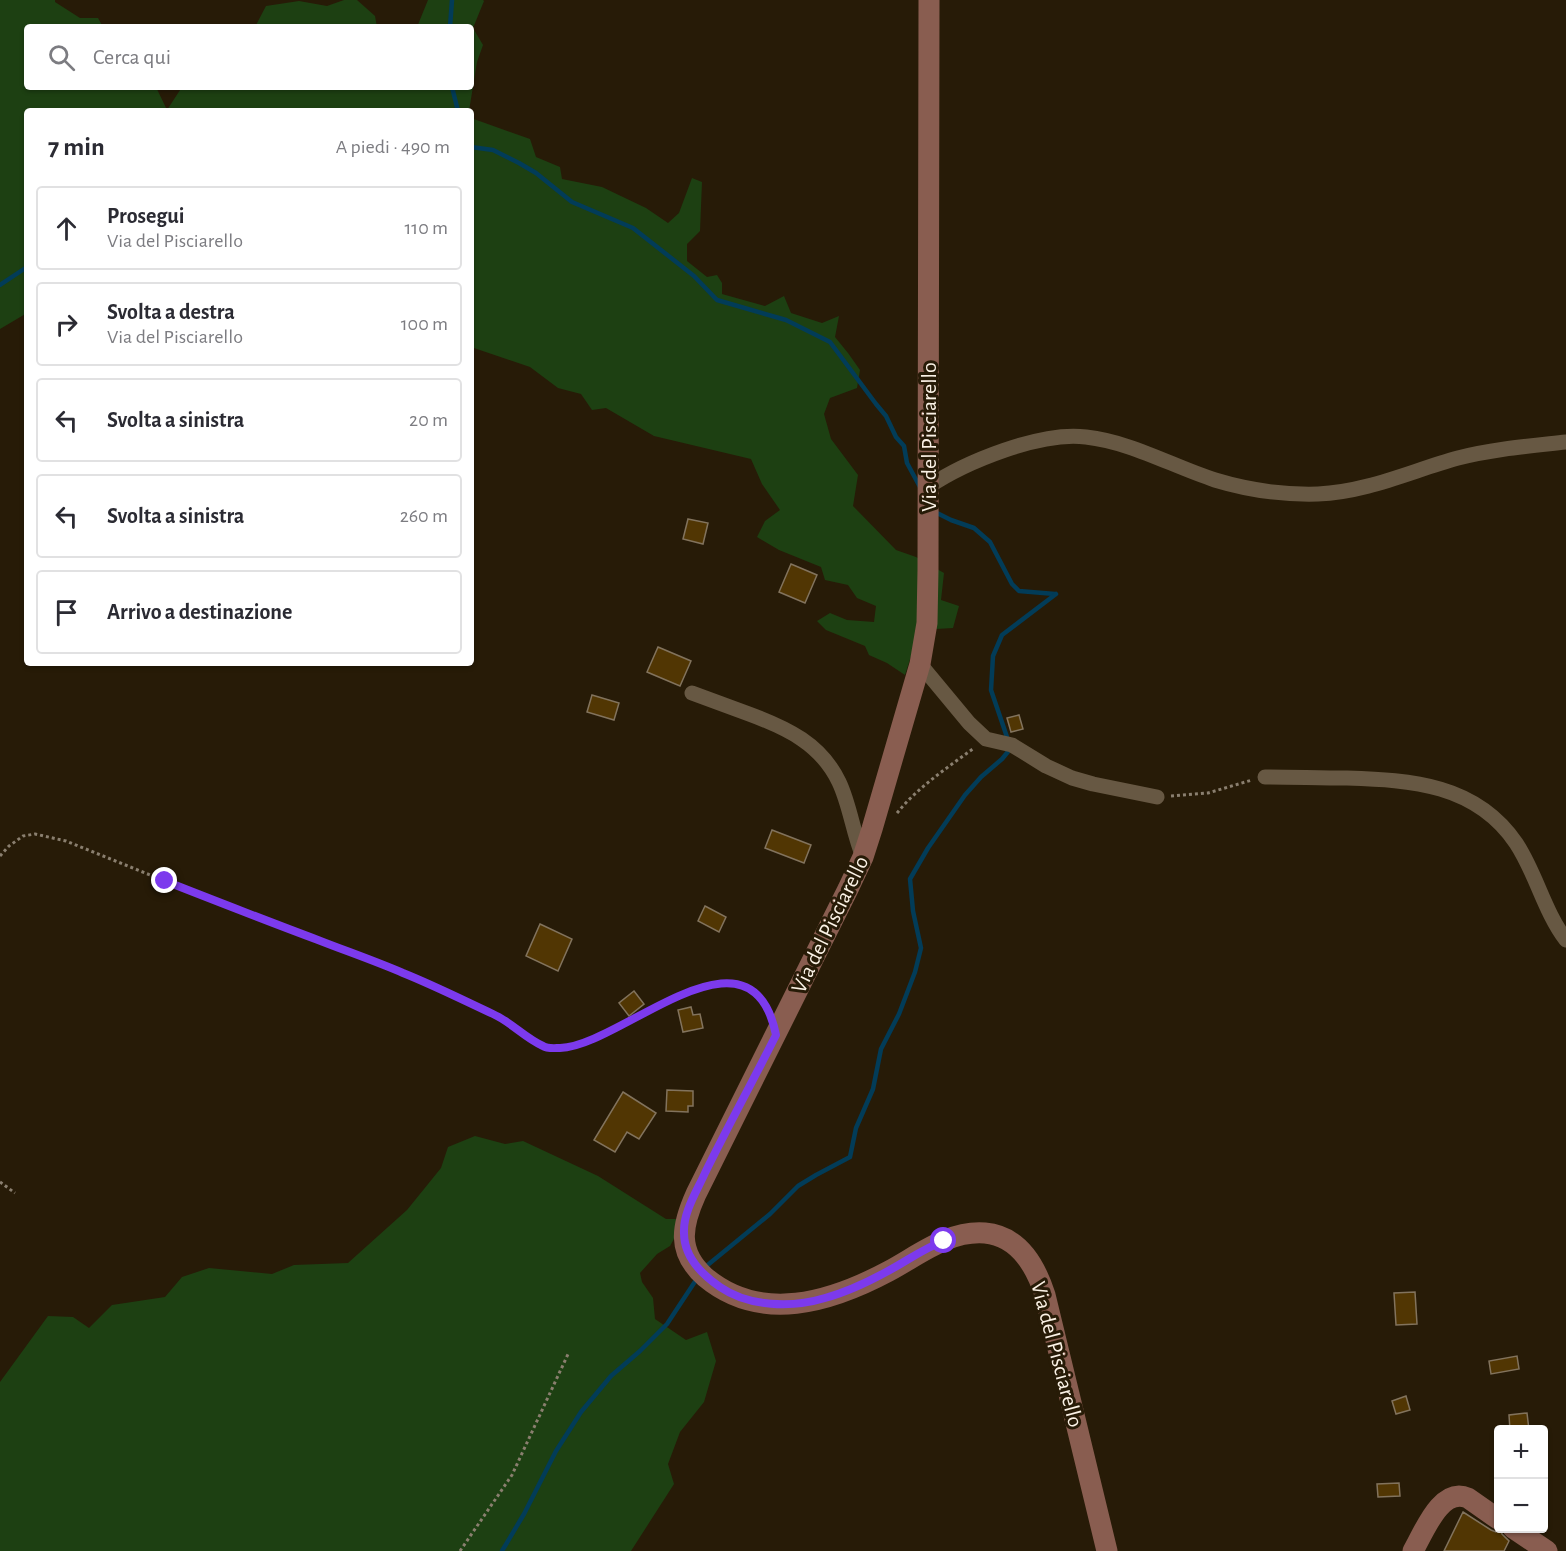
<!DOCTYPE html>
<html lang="it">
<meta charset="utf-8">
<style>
:root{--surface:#fff;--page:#f7f7f7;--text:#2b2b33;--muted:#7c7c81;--line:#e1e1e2}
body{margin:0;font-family:"Alegreya Sans",sans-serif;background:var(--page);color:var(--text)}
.controls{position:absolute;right:18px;bottom:18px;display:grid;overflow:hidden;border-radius:6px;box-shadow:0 2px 4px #0004}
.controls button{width:54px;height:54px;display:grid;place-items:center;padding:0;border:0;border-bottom:2px solid var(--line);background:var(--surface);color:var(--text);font:30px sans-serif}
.stop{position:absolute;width:18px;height:18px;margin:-14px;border:4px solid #7c3aed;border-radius:50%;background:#fff}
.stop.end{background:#7c3aed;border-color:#fff;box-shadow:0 2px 6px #0008}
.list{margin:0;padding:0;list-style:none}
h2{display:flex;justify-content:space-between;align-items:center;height:78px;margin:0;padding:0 24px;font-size:26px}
h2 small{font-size:20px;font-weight:400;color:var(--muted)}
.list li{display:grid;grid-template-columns:39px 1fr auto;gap:18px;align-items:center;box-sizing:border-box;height:84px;margin:0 12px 12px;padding:0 12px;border:2px solid var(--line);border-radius:6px}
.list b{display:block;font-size:22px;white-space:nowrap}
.list p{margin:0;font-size:20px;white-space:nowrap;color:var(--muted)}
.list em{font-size:20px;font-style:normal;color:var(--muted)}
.icon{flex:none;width:33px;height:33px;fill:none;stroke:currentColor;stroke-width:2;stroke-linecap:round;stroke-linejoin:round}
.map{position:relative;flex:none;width:1566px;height:1551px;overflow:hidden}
.search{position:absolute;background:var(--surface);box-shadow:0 2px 4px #0004;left:24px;top:24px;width:450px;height:66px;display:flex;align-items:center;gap:15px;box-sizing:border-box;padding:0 21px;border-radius:6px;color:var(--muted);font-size:22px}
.panel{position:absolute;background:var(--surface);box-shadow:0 2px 4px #0004;left:24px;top:108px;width:450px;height:558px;border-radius:6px}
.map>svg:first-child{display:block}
</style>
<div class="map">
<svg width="1566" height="1551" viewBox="0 0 1566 1551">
<rect width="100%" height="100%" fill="#271b07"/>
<!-- green -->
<g fill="#1d4012">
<path d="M0 0H55V2L80 18H98L103 27H27V87H156L167 110 182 87H471V27H417L428 0H483L484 1 473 28 483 45 477 62 469 111H27V313L0 329Z"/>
<path d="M344 0H357L375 16 377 27H255L266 6 299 1 327 6Z"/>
<path d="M471 118 530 139 536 157 560 167 562 179 602 187 646 208 668 223 679 213 692 178 702 182 700 231 687 244V261L707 277 717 275 722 283V294L765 306 784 296 791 313 822 323 839 316 835 337 848 353 860 370 857 388 830 398 824 414 831 439 858 475 853 506 896 550 916 557 944 573 941 600 959 606 953 628 936 629 913 650 905 675 887 663 869 655 865 646 826 630 817 621 830 613 847 620 874 622 876 606 857 598 848 585 825 580 821 567 779 550 757 537 765 521 780 510 762 484 751 459 654 436 606 408 592 410 581 394 558 388 530 367 471 347Z"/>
<path d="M475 1136 505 1144 523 1141 598 1176 666 1219H685L670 1246 657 1254 640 1273 642 1282 653 1298 655 1319 686 1340 707 1332 716 1361 704 1402 680 1432 668 1464 674 1484 631 1551H0V1382L48 1316 73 1317 89 1328 112 1305 165 1297 182 1277 209 1268 272 1274 294 1265 348 1263 407 1210 441 1168 448 1147Z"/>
</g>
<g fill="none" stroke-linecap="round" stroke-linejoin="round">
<!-- stream -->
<g stroke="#023c58" stroke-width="4.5">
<path d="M450 27 452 0"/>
<path d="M452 87 458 111"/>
<path d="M471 147 493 150 519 163 536 173 572 202 633 228 694 276 717 300 786 320 830 342 876 404 886 416 896 437 904 446 907 463 920 487"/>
<path d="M0 285 27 267"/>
<path d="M935 512 951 520 974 528 990 542 1012 584 1019 591 1055 594"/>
<path d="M1008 740 991 690 993 656 1002 635 1056 594"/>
<path d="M704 1268 770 1214 798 1186 816 1175 850 1157 856 1128 873 1089 881 1049 899 1014 915 972 921 948 913 911 910 879 928 848 965 795 981 777 1002 759 1011 748"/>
<path d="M502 1551 524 1514 556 1451 581 1412 611 1376 640 1351 667 1324 698 1277"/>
</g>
</g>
<!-- building -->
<g fill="#513603" stroke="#82735d" stroke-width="1.5">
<path d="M688 519 708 523 703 544 683 539Z"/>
<path d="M791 564 817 575 805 603 779 592Z"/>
<path d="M658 647 691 661 680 686 647 672Z"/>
<path d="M592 695 619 703 614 720 587 712Z"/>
<path d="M1019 715 1023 729 1011 732 1007 718Z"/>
<path d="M772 830 811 845 804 863 765 848Z"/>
<path d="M705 906 726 917 719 932 698 921Z"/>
<path d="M540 924 572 939 558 971 526 956Z"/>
<path d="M634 991 644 1004 629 1016 619 1003Z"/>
<path d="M691 1007 693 1015 700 1014 703 1028 683 1032 678 1010Z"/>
<path d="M667 1090 693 1091V1106H688V1112L666 1111Z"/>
<path d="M623 1092 656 1113 639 1139 627 1132 615 1152 594 1140Z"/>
<path d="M1415 1292 1417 1324 1396 1325 1394 1293Z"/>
<path d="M1517 1356 1519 1369 1491 1374 1489 1361Z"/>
<path d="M1406 1396 1410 1410 1396 1414 1392 1401Z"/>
<path d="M1527 1413 1529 1430H1510L1509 1415Z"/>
<path d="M1399 1483 1400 1496 1378 1497 1377 1484Z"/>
<path d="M1463 1512 1491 1530 1496 1532 1501 1531 1502 1534 1509 1541 1504 1551H1444Z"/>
</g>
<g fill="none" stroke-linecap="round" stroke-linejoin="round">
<!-- path -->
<g stroke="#8a7f6f" stroke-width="3" stroke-dasharray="3 3" stroke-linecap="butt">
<path d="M1171 796 1208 793 1252 780"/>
<path d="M897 813C918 787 947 768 974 748"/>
<path d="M0 856 9 846 23 836 35 834 66 841 165 881 403 973 499 1016 544 1048H562L586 1042 684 994 717 983 729 982 748 988 759 997 768 1010"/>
<path d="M0 1182 15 1193"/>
<path d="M460 1551 512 1475 569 1352"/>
</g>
<!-- street -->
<g stroke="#675843" stroke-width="15">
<path d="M928 487C965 462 1041 431 1086 437 1131 442 1172 466 1215 480 1248 490 1283 495 1318 494 1367 492 1411 471 1458 458 1493 449 1530 446 1566 442"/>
<path d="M920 664 969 723 986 739 1012 745 1046 766 1072 778 1093 784 1157 797"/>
<path d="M692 693C711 700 730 707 749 714 787 728 821 744 839 782 850 805 853 833 863 857"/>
<path d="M1265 777C1292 777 1320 778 1347 778 1411 780 1476 784 1516 843 1536 873 1544 911 1566 940"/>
</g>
<!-- secondary -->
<g stroke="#895d50" stroke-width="21">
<path d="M929 0 928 570 927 623 920 664 872 829 863 857 848 889 696 1194C682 1225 676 1251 705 1277 761 1324 831 1302 889 1271 919 1255 949 1230 985 1233 1019 1236 1036 1267 1045 1295L1107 1551"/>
<path d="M1513 1528 1547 1551"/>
<path d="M1413 1551C1424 1532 1441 1486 1468 1498L1498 1519"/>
</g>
</g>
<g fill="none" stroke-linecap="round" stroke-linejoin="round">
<!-- route -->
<path stroke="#7c3aed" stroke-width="8" d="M165 881C216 901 267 921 318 940 346 951 375 961 403 973 433 985 463 1000 493 1014 511 1022 525 1038 543 1046 547 1049 555 1048 560 1048 620 1047 751 912 776 1035 753 1081 728 1126 705 1173 697 1191 683 1212 684 1233 684 1257 701 1274 720 1287 749 1307 792 1308 825 1298 847 1292 868 1282 888 1271 907 1261 924 1248 944 1241"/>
</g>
<g text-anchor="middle" stroke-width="6" stroke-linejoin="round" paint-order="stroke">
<!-- street labels -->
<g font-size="22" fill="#fbf2e6" stroke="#271b07">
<text transform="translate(928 437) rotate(-90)" y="8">Via del Pisciarello</text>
<text transform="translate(829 924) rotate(-64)" y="8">Via del Pisciarello</text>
<text transform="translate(1058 1354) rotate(75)" y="8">Via del Pisciarello</text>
</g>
</g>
</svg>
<div class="controls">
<button>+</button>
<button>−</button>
</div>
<div class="stop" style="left:944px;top:1241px"></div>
<div class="stop end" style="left:165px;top:881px"></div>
<div class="search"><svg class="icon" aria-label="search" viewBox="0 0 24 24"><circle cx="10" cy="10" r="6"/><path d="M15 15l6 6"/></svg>Cerca qui</div>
<section class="panel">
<h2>7 min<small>A piedi · 490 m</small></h2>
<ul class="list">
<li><svg class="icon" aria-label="ahead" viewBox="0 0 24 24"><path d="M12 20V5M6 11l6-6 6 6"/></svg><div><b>Prosegui</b><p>Via del Pisciarello</p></div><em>110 m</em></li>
<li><svg class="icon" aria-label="right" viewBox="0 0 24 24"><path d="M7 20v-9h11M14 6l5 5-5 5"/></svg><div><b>Svolta a destra</b><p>Via del Pisciarello</p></div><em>100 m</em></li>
<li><svg class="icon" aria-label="left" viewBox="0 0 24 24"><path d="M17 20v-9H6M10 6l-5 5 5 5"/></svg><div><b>Svolta a sinistra</b></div><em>20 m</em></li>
<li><svg class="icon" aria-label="left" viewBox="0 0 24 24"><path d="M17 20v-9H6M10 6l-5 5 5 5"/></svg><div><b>Svolta a sinistra</b></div><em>260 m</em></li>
<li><svg class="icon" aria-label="arrive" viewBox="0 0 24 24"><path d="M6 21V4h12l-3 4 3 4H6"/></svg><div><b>Arrivo a destinazione</b></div></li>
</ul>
</section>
</div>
